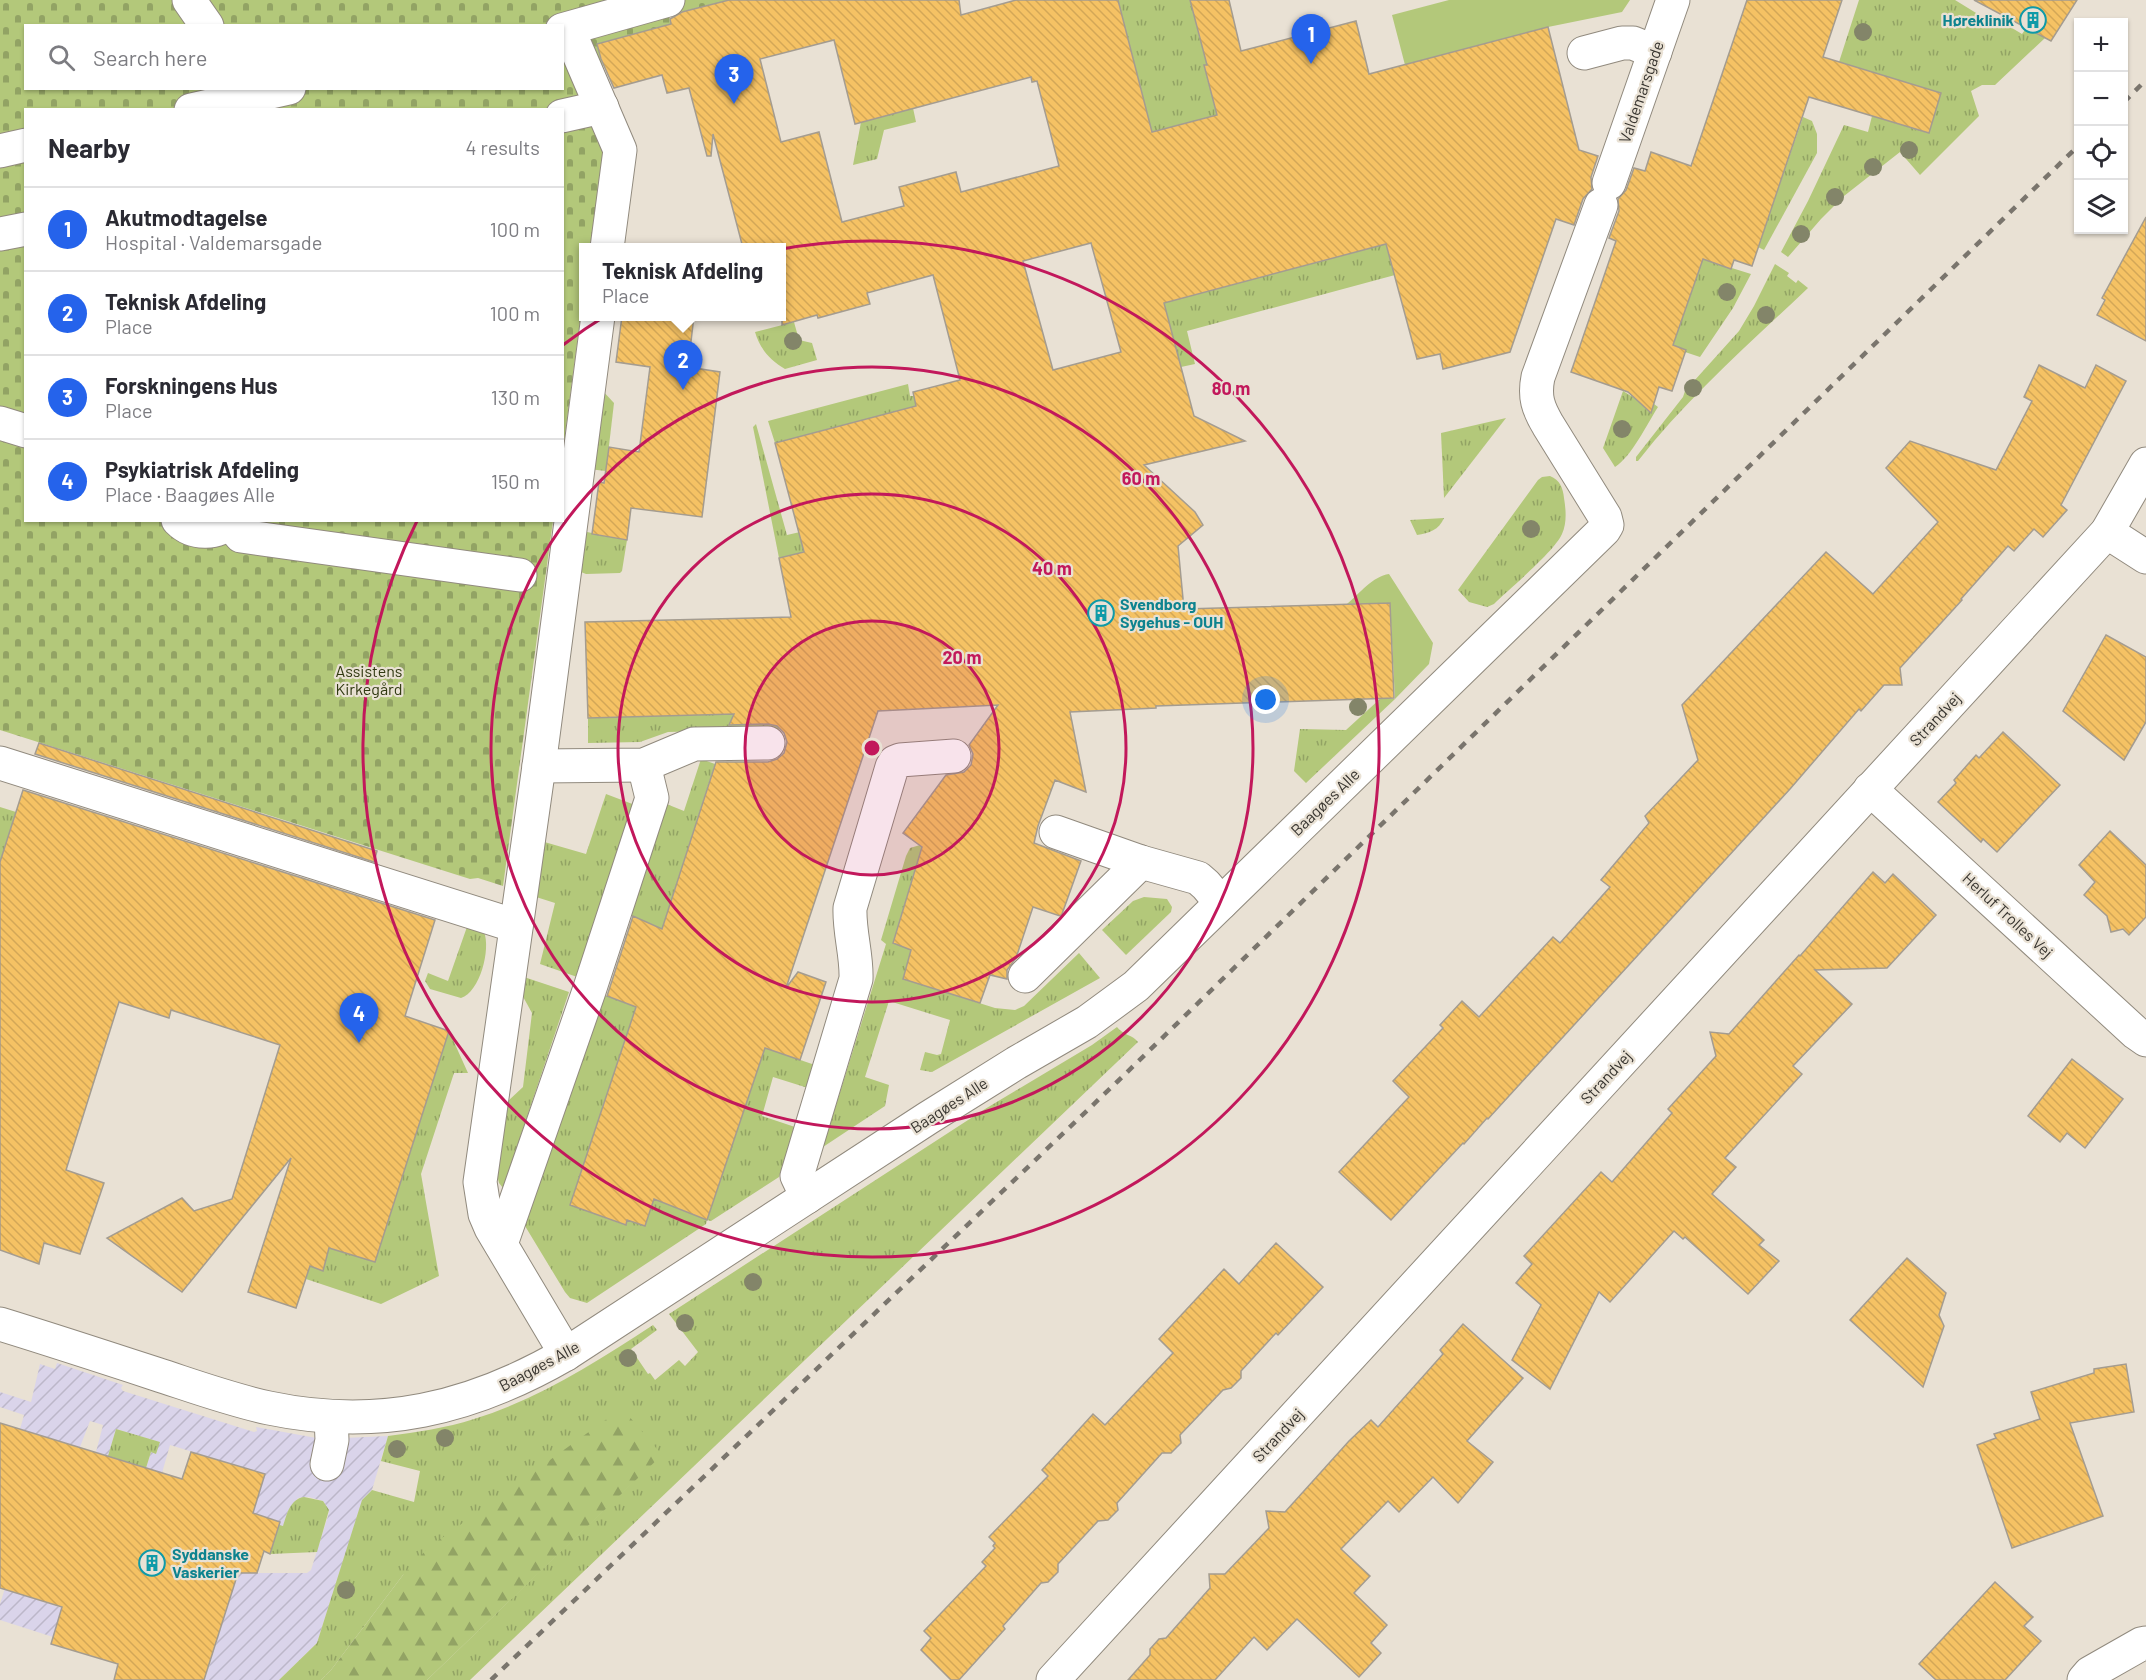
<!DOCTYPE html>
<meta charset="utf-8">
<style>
:root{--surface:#fff;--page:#f7f7f7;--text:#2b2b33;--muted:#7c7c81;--line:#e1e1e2;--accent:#2563eb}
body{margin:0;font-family:Barlow,sans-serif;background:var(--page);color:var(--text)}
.controls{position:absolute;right:18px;top:18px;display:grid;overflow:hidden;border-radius:0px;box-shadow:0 2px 4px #0004}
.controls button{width:54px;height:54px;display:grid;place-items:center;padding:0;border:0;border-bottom:2px solid var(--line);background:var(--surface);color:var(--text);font:30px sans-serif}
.you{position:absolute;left:1266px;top:700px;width:21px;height:21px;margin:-15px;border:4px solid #fff;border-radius:50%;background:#1a73e8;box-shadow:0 0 0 9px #1a73e833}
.badge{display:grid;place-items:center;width:39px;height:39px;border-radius:50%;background:var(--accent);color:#fff;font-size:20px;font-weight:700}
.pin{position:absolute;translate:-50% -50px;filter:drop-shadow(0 2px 3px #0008)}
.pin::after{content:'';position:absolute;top:32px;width:21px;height:18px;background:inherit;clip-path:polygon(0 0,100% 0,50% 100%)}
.popup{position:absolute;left:579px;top:243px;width:207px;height:78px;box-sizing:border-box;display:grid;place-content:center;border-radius:0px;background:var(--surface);filter:drop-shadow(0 2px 4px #0005);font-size:20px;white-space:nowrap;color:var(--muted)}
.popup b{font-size:22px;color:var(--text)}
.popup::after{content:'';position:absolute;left:50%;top:100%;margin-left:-12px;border:12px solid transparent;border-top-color:var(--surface)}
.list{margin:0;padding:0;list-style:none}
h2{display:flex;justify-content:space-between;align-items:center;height:78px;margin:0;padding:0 24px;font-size:26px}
h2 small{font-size:20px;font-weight:400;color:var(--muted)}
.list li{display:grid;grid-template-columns:39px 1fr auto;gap:18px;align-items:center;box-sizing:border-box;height:84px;padding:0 24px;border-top:2px solid var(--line)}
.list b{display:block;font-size:22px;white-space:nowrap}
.list p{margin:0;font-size:20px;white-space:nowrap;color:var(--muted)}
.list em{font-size:20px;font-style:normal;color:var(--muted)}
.icon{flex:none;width:33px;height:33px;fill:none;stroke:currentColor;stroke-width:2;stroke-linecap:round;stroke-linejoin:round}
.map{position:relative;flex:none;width:2146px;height:1680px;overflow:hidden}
.search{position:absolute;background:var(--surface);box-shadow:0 2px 4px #0004;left:24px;top:24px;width:540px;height:66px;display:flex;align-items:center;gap:15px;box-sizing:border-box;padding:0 21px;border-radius:0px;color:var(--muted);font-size:22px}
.panel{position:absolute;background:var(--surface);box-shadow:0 2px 4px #0004;left:24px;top:108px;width:540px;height:414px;border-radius:0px}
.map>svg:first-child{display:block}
</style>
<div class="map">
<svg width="2146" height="1680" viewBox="0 0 2146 1680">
<defs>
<pattern id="industrial-furrows" width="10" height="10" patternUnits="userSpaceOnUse" patternTransform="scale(1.5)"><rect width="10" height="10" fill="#dad4ea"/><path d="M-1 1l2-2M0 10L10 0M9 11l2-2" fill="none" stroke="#bcb7c9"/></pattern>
<pattern id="grass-tufts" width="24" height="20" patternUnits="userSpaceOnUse" patternTransform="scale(1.5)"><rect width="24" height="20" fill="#b3c87a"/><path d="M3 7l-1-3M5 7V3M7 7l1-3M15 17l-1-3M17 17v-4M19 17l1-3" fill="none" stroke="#92a364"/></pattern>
<pattern id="forest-firs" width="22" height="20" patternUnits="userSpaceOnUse" patternTransform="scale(1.5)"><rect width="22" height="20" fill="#b3c87a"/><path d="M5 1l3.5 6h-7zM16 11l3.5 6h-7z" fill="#92a364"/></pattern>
<pattern id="cemetery-stones" width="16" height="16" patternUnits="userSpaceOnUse" patternTransform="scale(1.5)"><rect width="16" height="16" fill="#b3c87a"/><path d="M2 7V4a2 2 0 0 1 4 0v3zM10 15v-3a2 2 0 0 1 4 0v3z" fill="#92a364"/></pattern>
<pattern id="building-back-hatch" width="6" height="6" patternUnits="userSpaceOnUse" patternTransform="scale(1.5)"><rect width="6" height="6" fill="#f5c264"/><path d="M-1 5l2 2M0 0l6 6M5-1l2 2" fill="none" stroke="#d3a757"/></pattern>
</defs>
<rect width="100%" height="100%" fill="#e9e1d4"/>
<!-- industrial -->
<path fill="url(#industrial-furrows)" d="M57 1363 123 1385 121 1388 123 1391 254 1432 257 1431 256 1427 322 1439 388 1436 372 1490 362 1501 317 1643 279 1680H205L238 1573H307L311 1570 328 1516 329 1510 323 1501 309 1497 298 1498 288 1511 283 1526 279 1525V1522L253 1513 265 1474 170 1445 162 1473 146 1468 151 1452 156 1453 159 1442 116 1429 108 1456 96 1452 103 1425 90 1421 80 1447 32 1598 62 1608 53 1637 0 1620V1604L48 1452 37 1447 17 1461 8 1458 17 1428 19 1429 16 1440 32 1446 36 1434 20 1429 24 1415 0 1407V1392L31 1402 40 1364 55 1369Z"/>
<!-- grass -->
<g fill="url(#grass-tufts)">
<path d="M1118 0H1190L1207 65 1204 66 1217 115 1152 132Z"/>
<path d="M1859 0H1955L1994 24 1997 19 2022 34 2027 27 2045 38 1995 85H1982L1971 91 1979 116 1920 175 1900 152 1844 196 1821 219 1788 257 1781 252 1808 201 1844 125 1868 132 1872 116 1928 133 1941 93 1839 62Z"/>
<path d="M913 108 916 122 884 130 877 159 853 165 861 122Z"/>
<path d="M1803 117 1812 121 1817 134V153L1764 250 1758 247Z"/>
<path d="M1386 244 1395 275 1187 331 1195 364 1181 367 1164 303Z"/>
<path d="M1703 259 1751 274 1733 308 1700 357 1685 352V350L1673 345Z"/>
<path d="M1775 264 1789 273 1787 276 1796 283 1798 280 1808 288C1749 344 1688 397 1638 461H1636V457L1683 397 1685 391 1739 331 1754 306Z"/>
<path d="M794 322 799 340 812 343 817 360 785 369C770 360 760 349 755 332Z"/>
<path d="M908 384 910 396H914L916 406 775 443 768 421Z"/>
<path d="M601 389 614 403 606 471 588 469Z"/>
<path d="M1623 391 1636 399 1653 405 1654 404 1658 407C1647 424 1632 456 1615 467L1603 448Z"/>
<path d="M1506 418 1444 498 1441 433Z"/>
<path d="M756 424 787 535 800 532 805 552 779 558 753 427Z"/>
<path d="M1550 476C1560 480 1563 488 1564 498 1566 510 1567 523 1562 534 1554 552 1509 589 1494 604L1487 607 1469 602 1458 590 1538 480 1542 477Z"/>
<path d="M1444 518C1439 530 1429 533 1417 535L1410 520Z"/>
<path d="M582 531 592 533V534L627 540 622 571 620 573 586 574 581 572Z"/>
<path d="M1381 698 1395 699 1306 783 1294 771 1300 729 1346 730Z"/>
<path d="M793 712 788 729 668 732 640 742 588 743V718Z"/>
<path d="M701 759 715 764 662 929 627 914 664 803 684 811Z"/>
<path d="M606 794 635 805 580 978 540 964 555 903 533 896 541 841 586 854Z"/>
<path d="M0 807 16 812 0 874Z"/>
<path d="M920 845 931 854 918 860 893 943 911 950 903 979 995 1008 1015 1010 1024 1006 1079 953 1100 978 932 1072 920 1070 925 1052 937 1055 941 1054 950 1020 889 1001 865 1077 889 1085 885 1106 823 1147 886 944 881 940 906 856 910 848Z"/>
<path d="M1144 897 1167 899 1172 907 1171 912 1126 955 1102 930 1133 901Z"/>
<path d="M468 924 484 932C491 949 480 992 461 998L430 989 425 981 428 973 448 981Z"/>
<path d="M524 977 569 992 503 1188 499 1183 497 1175 507 1102 523 1087 532 1013 521 993Z"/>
<path d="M601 994 636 1007 570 1205 625 1225 627 1220 654 1199 707 1220 765 1048 815 1065 808 1088 773 1077 762 1116 795 1127 779 1177 711 1221 707 1220 706 1224 587 1303 570 1298 565 1292 525 1226Z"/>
<path d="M1117 1027C1123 1035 1133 1035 1138 1042L470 1680H427L661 1455 403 1575 331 1670 321 1680H279L317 1643 362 1500 372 1490 414 1502 420 1471 381 1461 388 1436C417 1432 446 1428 474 1419 539 1399 596 1362 653 1325L657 1330 631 1349 648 1374 650 1373 655 1380 679 1360 685 1366 698 1352 669 1314 985 1109 1092 1045Z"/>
<path d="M449 1031 468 1073H454L421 1174 439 1276 381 1304 306 1279 310 1266 323 1270 329 1248 374 1261Z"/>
<path d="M116 1429 160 1442 156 1454 151 1452 146 1468 108 1456Z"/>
<path d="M304 1497 323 1501 329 1510 317 1552 270 1554 279 1525 283 1526C287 1514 290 1499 304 1497Z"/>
</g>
<!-- forest -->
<path fill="url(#forest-firs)" d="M622 1408 662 1455 427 1680H321L331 1670 403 1575 428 1548Z"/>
<!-- cemetery -->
<path fill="url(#cemetery-stones)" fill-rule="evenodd" d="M0 0H729L669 15 671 24 597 44 609 89 605 139 590 247 584 248V291L563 450 562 110H26V520L553 521 503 886 478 878 470 879 0 730ZM26 26H562V88H26Z"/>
<!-- garden -->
<g fill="#b3c87a">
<path d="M1449 0H1630L1622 12 1548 27 1405 65 1392 15Z"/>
<path d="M1389 574 1433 643 1429 664 1395 699 1390 603 1347 604C1359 594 1373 576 1389 574Z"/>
</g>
<!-- building -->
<g fill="url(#building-back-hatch)" stroke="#a49c90" stroke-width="1.5" fill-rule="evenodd">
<path d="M729 0H959L961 15 1016 0H1118L1152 132 1217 115 1204 65H1207L1190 0H1229L1241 51 1356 21 1369 74 1548 27 1579 150 1598 156 1591 177 1592 189 1583 199 1574 225 1556 219 1510 352 1443 369 1440 354 1417 359 1386 244 1164 303 1194 416 1245 441 1144 465 1195 512 1203 525 1178 546 1184 609 1390 603 1394 698 1156 706V708L1070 712 1086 792 1055 780 1038 826 1034 843 1081 861 1062 914 1060 916 1033 907 1016 958 1007 970V979L990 975 980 1003 903 979 911 950 893 943 922 847 903 833 946 775 964 772 971 765 973 754 969 745 998 705 878 711 786 988 798 972 826 982 800 1060 765 1048 707 1220 654 1199 645 1226 627 1220 626 1225 570 1205 636 1007 607 996 633 916 662 929 716 762H768L777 759 784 753 787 742 784 733 777 726 768 724 729 725 734 714 588 718 585 622 791 617 779 558 804 552 775 443 916 406 913 392 960 380 933 275 867 293 870 304 818 318 817 315 782 325V248H743L713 134 711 156H707L689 88 667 93 662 75 614 88 601 59 597 44 671 24 670 19 682 12ZM834 40 855 124 1031 77 1032 82 1037 81 1059 166 961 192 956 172 899 187 904 206 842 222 819 132 781 142 760 59ZM1091 243 1121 352 1053 370 1023 261Z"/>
<path d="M1747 0H1842L1823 57 1941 93 1929 133 1809 97 1752 266 1734 260 1731 269 1703 259 1673 345 1686 350 1672 391 1659 387 1651 413 1628 392 1571 372 1616 241 1609 238 1619 211 1618 199 1626 190 1634 168 1645 171 1651 152 1691 166Z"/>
<path d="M1974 0H2077L2051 41Z"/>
<path d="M2146 217V341L2097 315 2105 300 2102 298Z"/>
<path d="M622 316H694L688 367 720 372 702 517 631 508 627 540 592 534 599 482 604 483 609 447 639 452 650 367 616 362Z"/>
<path d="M2039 365 2085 388 2096 365 2126 381 2061 505 2067 510 2043 537 2034 529 2014 551 2008 546 1961 599 1962 600 1900 668 1902 685H1884L1861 711 1859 709 1790 789 1488 1119 1487 1118 1464 1144 1463 1143 1391 1220 1339 1172 1409 1097 1393 1081 1443 1028 1440 1025 1462 1001 1479 1017 1553 937 1560 943 1610 887 1601 880 1649 823 1645 816 1698 760 1682 705 1826 552 1873 594 1938 522 1886 468 1910 441 1996 470 2032 401 2024 397Z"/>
<path d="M2106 635 2146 657V722L2124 760 2063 711Z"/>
<path d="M2003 732 2060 785 1997 852 1983 839 1981 842 1938 802 1956 783 1954 780 1976 755 1979 758Z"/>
<path d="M39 743 377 851 374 862 35 754Z"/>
<path d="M23 790 435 920 405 1016 449 1031 375 1262 329 1248 323 1271 310 1266 296 1308 248 1292 291 1158 182 1292 107 1238 182 1198 194 1211 232 1199 280 1045 171 1010 169 1018 119 1002 66 1170 104 1183 80 1254 44 1243 39 1264 0 1250V862Z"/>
<path d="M2110 831 2146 865V917L2129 935 2123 929 2111 932 2107 916 2084 895 2095 882 2079 865Z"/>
<path d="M1873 872 1885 883 1893 874 1936 915 1887 968 1815 970 1852 1004 1793 1066 1802 1074 1725 1158 1736 1167 1712 1194 1764 1240 1759 1245 1779 1261 1748 1294 1685 1237 1683 1239 1674 1231 1610 1302 1599 1292 1550 1389 1512 1360 1541 1305 1516 1283 1532 1264 1524 1256 1601 1172 1612 1182 1672 1113 1668 1109 1716 1056 1710 1032 1729 1034 1799 955 1800 956Z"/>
<path d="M2072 1059 2123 1099 2085 1148 2067 1133 2060 1142 2028 1116Z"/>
<path d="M1276 1243 1323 1287 1278 1335 1276 1333 1241 1371V1378L1231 1388 1223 1390 1180 1435 1181 1443 1171 1453H1162L1117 1503 1118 1510 1108 1520 1098 1521 1058 1564V1572L1048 1582 1041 1583 1003 1626 1005 1629 959 1680H951L921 1650 931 1638 924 1631 986 1566 982 1562 995 1548 993 1546 995 1543 989 1537 1048 1476 1042 1470 1093 1414 1105 1425 1173 1353 1159 1339 1224 1269 1239 1284Z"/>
<path d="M1907 1258 1946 1293 1939 1315 1944 1326 1923 1387 1850 1320Z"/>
<path d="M1463 1324 1523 1378 1467 1441 1493 1462 1458 1503 1433 1477 1399 1512 1388 1501 1341 1549 1370 1576 1354 1593 1387 1625 1371 1643 1381 1653 1359 1677 1297 1619 1267 1650 1254 1637 1215 1680H1128L1150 1655V1649L1159 1639 1166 1638 1210 1588 1209 1574H1225L1269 1528 1266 1511 1285 1512 1349 1441 1371 1420 1378 1427 1443 1354 1440 1350Z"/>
<path d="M2126 1364 2134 1412 2070 1423 2103 1516 2012 1548 1977 1445 1996 1438 1994 1434 2040 1419 2031 1392 2094 1373V1369Z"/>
<path d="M0 1423 182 1479 191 1452 265 1474 253 1513 280 1522 270 1554 264 1551 257 1573H238L204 1680H114L118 1664 51 1644 62 1607 0 1588Z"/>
<path d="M1995 1582 2033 1617 2024 1626 2041 1641 2005 1680H1936L1919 1664Z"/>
</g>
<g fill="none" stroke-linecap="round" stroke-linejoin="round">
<!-- minor casing -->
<g stroke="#918a7e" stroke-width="35">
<g id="minor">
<path d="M189 0 207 26"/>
<path d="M568 29 620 150 607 248"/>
<path d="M562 30 668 0"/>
<path d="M1584 53 1622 43H1633L1655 52"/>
<path d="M191 110 289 88"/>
<path d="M562 116 602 107"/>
<path d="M0 151 26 145"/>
<path d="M1609 183 1673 0"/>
<path d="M0 234 26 229"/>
<path d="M0 423 26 431"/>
<path d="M178 520C194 536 217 534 233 520"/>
<path d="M230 523 241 536 520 575"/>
<path d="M2107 532 2146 557"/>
<path d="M0 763 516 926"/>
<path d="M539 766 644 765 694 744 768 743"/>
<path d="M1870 789 2136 1033 2146 1040"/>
<path d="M1056 832 1141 862 1198 878 1206 885 1221 903"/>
<path d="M1025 976 1141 862"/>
<path d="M807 1197 797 1176 856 979C857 955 849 932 850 908L892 767 895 762 900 760 954 756"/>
<path d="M501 1244 589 991 652 798 644 765"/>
<path d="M0 1324C52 1340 104 1357 156 1374 193 1386 231 1400 269 1408 378 1431 471 1409 566 1354L928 1118 1016 1063 1087 1022 1136 986 1604 530 1607 525 1605 517 1548 425C1538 408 1534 397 1538 377L1601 205"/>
<path d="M566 1354 491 1228 485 1214 480 1182 539 766 598 316"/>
<path d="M327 1464 332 1440 331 1417"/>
<path d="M1053 1680 2107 532 2146 464"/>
<path d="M2084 1680 2090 1673 2141 1644 2146 1643"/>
</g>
</g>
<!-- minor -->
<use href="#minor" stroke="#fff" stroke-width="33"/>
<!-- rail -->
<g stroke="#7a756d" stroke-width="4.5" stroke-dasharray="8 8" stroke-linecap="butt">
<path d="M2124 102 2146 80"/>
<path d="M491 1680 1118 1081 2078 146"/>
</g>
</g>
<!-- trees -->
<g fill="#838569">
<circle cx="1863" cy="32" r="9"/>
<circle cx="1909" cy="150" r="9"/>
<circle cx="1873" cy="167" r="9"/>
<circle cx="1835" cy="197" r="9"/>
<circle cx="1801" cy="234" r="9"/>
<circle cx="1727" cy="292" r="9"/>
<circle cx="1766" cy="315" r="9"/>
<circle cx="793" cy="341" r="9"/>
<circle cx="1693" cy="388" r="9"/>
<circle cx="1622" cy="429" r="9"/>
<circle cx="1531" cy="529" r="9"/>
<circle cx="1358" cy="707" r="9"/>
<circle cx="753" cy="1282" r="9"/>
<circle cx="685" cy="1323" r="9"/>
<circle cx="628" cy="1358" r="9"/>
<circle cx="445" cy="1438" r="9"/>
<circle cx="397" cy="1449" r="9"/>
<circle cx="346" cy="1590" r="9"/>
</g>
<!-- distance rings -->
<circle cx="872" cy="748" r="127" fill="#c2185b" fill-opacity=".12"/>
<g fill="none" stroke="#c2185b" stroke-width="3">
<circle cx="872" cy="748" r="127"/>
<circle cx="872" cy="748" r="254"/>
<circle cx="872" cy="748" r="381"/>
<path d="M563 345A508 508 0 1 1 417 521"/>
</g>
<!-- icons -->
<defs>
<g id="building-ring" transform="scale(1.35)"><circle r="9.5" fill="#e9e1d4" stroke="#0f9aa8" stroke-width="1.5"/><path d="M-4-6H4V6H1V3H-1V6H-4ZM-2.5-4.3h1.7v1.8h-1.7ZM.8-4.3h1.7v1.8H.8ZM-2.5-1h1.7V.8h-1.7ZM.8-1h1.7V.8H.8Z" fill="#0f9aa8"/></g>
</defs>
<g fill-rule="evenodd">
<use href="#building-ring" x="2033" y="20"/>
<use href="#building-ring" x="1101" y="613"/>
<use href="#building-ring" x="152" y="1563"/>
</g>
<g text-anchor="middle" stroke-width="4.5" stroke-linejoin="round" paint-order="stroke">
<!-- culture labels -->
<g font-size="16" font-weight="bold" fill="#0d838f" stroke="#e9e1d4" text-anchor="start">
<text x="2014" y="26" text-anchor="end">Høreklinik</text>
<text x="1120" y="610">Svendborg<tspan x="1120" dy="18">Sygehus - OUH</tspan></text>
<text x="172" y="1560">Syddanske<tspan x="172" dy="18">Vaskerier</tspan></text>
</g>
<!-- street labels -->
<g font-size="16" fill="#37342f" stroke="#e9e1d4">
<text transform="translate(1641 92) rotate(-71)" y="6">Valdemarsgade</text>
<text transform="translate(1935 719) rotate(-47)" y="6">Strandvej</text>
<text transform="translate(1325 802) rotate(-44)" y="6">Baagøes Alle</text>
<text transform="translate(2008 915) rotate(43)" y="6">Herluf Trolles Vej</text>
<text transform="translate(1606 1077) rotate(-47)" y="6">Strandvej</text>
<text transform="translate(949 1105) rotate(-33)" y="6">Baagøes Alle</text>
<text transform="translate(539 1366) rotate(-28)" y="6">Baagøes Alle</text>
<text transform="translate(1278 1435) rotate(-47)" y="6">Strandvej</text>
</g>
<!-- park labels -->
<g font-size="16" fill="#303911" stroke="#e9e1d4">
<text x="369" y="677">Assistens<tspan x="369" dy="18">Kirkegård</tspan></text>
</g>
</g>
<circle cx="872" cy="748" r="9" fill="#c2185b" stroke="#e9e1d4" stroke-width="3"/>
<g font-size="18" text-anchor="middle" font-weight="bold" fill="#c2185b" stroke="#e9e1d4" stroke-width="4.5" stroke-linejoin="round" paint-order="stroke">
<text x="1231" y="395">80 m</text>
<text x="1141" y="485">60 m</text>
<text x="1052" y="575">40 m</text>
<text x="962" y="664">20 m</text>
</g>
</svg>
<div class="controls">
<button>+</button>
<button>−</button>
<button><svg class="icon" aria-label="locate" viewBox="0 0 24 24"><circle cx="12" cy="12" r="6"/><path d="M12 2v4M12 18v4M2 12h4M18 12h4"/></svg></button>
<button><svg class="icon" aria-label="layers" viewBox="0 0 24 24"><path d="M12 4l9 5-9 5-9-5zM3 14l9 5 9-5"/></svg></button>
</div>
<div class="you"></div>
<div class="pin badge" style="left:1311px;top:64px">1</div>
<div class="pin badge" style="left:683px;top:390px">2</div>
<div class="popup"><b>Teknisk Afdeling</b>Place</div>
<div class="pin badge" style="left:734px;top:104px">3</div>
<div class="pin badge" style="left:359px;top:1043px">4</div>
<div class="search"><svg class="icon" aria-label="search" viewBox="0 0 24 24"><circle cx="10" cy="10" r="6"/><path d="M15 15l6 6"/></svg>Search here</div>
<section class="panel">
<h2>Nearby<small>4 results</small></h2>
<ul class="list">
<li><span class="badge">1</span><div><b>Akutmodtagelse</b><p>Hospital · Valdemarsgade</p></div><em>100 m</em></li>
<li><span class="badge">2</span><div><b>Teknisk Afdeling</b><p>Place</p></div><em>100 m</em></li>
<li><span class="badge">3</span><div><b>Forskningens Hus</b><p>Place</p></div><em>130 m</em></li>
<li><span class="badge">4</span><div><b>Psykiatrisk Afdeling</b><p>Place · Baagøes Alle</p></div><em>150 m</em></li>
</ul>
</section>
</div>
